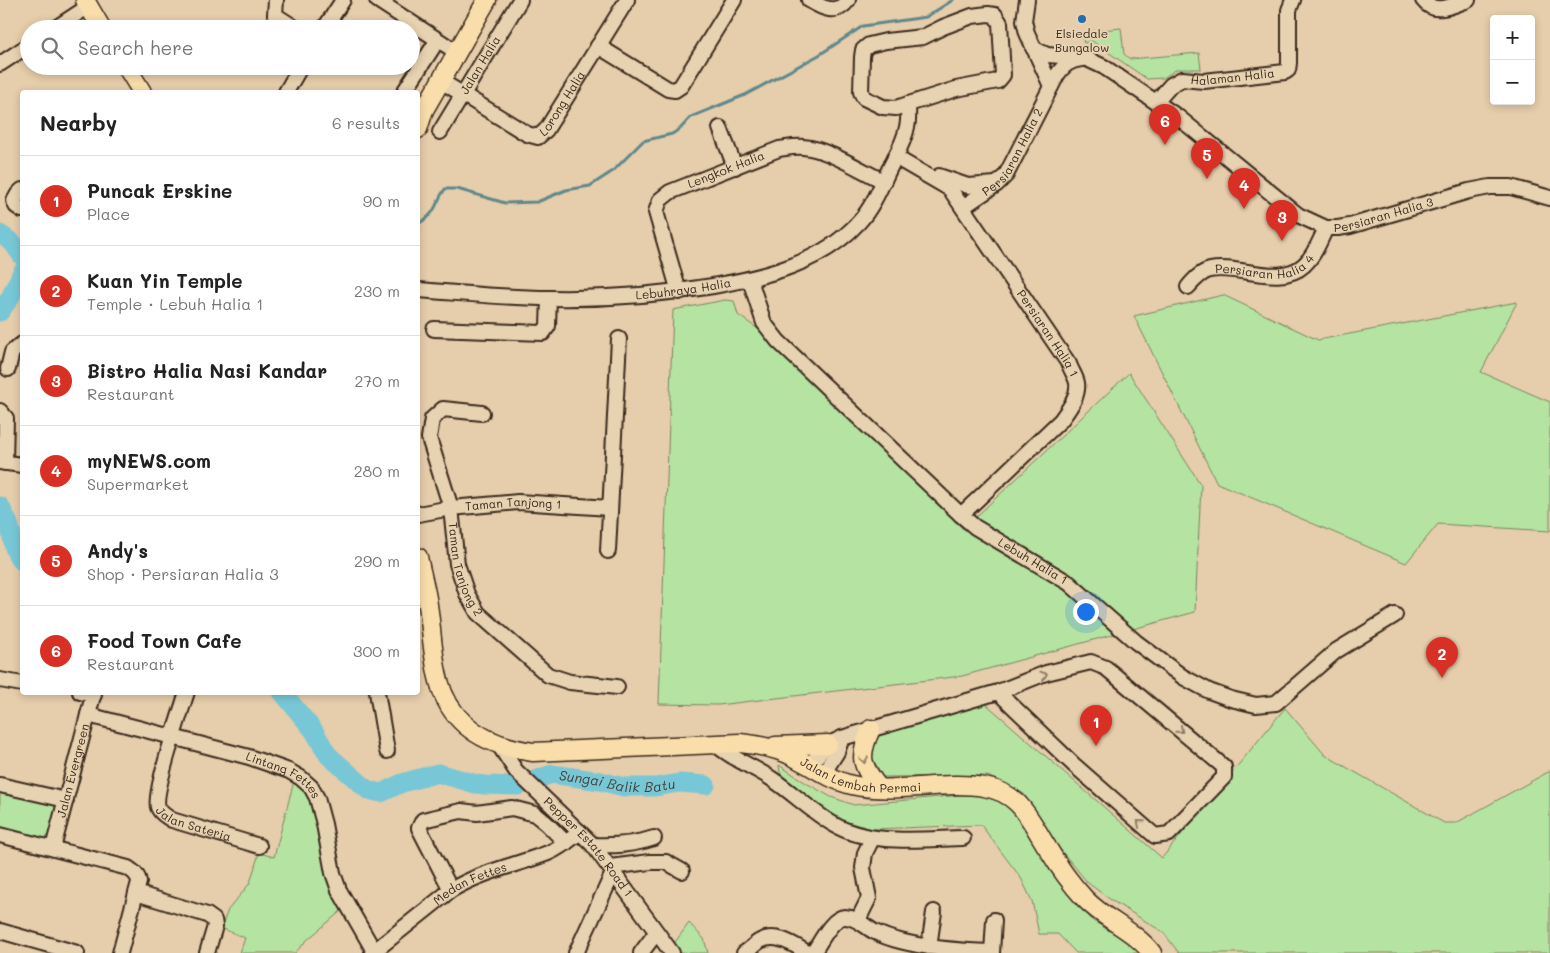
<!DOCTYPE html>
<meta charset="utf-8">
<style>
:root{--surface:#fff;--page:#f6f6f6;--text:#222;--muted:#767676;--line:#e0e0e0;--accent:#d93025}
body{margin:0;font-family:Mali,sans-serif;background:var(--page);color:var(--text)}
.controls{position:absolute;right:15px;top:15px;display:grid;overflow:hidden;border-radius:5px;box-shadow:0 2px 8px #0003}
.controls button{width:45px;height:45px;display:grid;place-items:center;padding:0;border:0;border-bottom:1px solid var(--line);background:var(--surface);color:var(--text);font:25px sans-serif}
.you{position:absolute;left:1085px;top:611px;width:18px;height:18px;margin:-12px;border:4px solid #fff;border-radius:50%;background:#1a73e8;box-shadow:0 0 0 8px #1a73e833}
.badge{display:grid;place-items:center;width:32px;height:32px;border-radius:50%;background:var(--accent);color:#fff;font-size:16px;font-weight:700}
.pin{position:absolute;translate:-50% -41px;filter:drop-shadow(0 1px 2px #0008)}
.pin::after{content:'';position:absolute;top:26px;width:18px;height:15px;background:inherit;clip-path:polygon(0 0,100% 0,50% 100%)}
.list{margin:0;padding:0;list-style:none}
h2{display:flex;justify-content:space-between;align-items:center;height:65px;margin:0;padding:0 20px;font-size:21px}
h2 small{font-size:16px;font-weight:400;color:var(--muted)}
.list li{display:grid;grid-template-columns:32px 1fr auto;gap:15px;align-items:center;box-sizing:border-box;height:90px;padding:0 20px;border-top:1px solid var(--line)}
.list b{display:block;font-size:19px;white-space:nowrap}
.list p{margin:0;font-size:16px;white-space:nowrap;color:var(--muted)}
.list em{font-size:16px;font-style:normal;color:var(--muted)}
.icon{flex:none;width:28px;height:28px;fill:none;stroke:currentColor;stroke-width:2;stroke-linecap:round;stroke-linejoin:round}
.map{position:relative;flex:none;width:1550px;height:953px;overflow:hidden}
.search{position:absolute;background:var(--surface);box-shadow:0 2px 8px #0003;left:20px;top:20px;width:400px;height:55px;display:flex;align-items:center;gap:12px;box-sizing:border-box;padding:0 18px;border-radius:28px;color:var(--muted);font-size:19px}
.panel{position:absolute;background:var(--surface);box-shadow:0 2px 8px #0003;left:20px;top:90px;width:400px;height:605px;border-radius:5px}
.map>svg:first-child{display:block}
</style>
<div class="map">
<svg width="1550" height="953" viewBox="0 0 1550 953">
<rect width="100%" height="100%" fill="#e6cdab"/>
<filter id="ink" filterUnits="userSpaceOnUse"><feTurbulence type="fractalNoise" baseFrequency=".02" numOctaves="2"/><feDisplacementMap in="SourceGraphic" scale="10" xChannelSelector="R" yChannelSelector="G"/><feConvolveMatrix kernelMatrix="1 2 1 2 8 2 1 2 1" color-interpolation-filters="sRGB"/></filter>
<g filter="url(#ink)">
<!-- green -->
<g fill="#b5e3a2" stroke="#788660">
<path d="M1121 28 1124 54 1130 59 1199 53 1201 69H1177L1163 78 1147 79 1092 41 1084 43 1082 35 1086 34V32Z"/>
<path d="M1223 295 1318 340 1517 302 1481 372 1550 402V531L1438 524 1406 563 1217 483 1134 316Z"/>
<path d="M725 300 734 301 738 315 758 329 963 529 1129 373 1201 485 1195 612 962 676 718 705 659 704 673 310Z"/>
<path d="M985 703 1162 858 1285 708 1325 755 1444 823H1456L1550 771V953H1179L1163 932 1111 900 1088 883 1046 832 1024 794 988 776 883 777 870 754 879 735Z"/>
<path d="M779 765 806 783 831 797 854 805 961 795H992L1017 814 1033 839 1050 871 1093 921 1123 938 1139 953H1076L1058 934H1039L1032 901 1021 878 981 825 873 829 835 819 811 802 780 773Z"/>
<path d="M294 781 307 792 314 811 329 882 341 911 307 940 295 953H240L245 938 221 928 228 910 250 883 259 853 274 857Z"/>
<path d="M0 792 52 802 56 807 57 811C53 822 52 839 39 839L0 831Z"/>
<path d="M689 923 704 939 708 953H679L673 945Z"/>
</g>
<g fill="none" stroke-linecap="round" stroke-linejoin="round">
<!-- stream -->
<path stroke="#60888c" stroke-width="3" d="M418 224C438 212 433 206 445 189H457L505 203 537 202 566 190 590 186 613 171 643 141 672 134 680 129 691 117 745 95 819 55 863 26 926 17 953 0"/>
<!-- river -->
<g stroke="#78c7d6" stroke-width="19">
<path d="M0 234 13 243 22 256"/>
<path d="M0 312 10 298 22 272"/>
<path d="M0 506C3 512 7 518 9 524 13 536 12 553 22 561"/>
<path id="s1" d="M282 692 314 731 328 755 368 790 381 793 402 783 438 773 476 784 486 785 517 786 552 774 600 781 624 787H655L679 783 706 785"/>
</g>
<!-- minor casing -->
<g stroke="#3b2a1e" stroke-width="18">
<g id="minor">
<path d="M276 0 275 15 297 29"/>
<path d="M377 0 458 53"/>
<path d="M809 0C822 8 837 16 848 0"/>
<path d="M1027 0 1024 21 1027 33 1051 86"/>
<path d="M1423 0C1435 16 1453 5 1468 0"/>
<path d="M988 14 995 15 1000 23 1003 75 998 81 956 89 896 108 883 107 864 98 861 92 862 57 863 50 869 45 886 41 923 37 943 27 972 16Z"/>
<path d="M54 29 89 6"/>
<path d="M324 29 343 0"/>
<path d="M598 46 668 89 675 90 681 86 734 0"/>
<path id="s2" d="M1033 48 1047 55 1076 57 1087 59 1104 67 1178 117 1298 215 1326 228H1338L1350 226 1469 191 1490 187H1511L1550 198"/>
<path d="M0 64 29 45"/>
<path id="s3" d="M441 81 527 134 538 137 546 130 627 0"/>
<path d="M286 92 301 66"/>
<path d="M404 92 437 41"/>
<path id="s4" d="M1156 102 1171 85 1182 79 1204 81 1285 72 1288 70 1289 63V10L1293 0"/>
<path d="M720 128 735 167"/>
<path id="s5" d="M440 132 520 0"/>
<path id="s6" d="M895 157 950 189 1069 364C1071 370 1076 377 1077 383 1079 397 1068 410 1061 420L961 515"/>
<path d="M939 176 968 186 996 184"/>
<path d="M22 190 18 194 14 201 16 206 22 210"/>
<path id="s7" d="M963 207 997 184 1006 175 1057 75C1064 65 1070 60 1082 59"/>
<path id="s8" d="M750 280 764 323 778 341 961 515 975 527 1069 583 1136 642 1183 677 1209 691 1231 699 1256 705 1276 703 1336 651 1395 615"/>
<path id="s9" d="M1188 287C1194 280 1201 272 1210 270 1238 264 1280 287 1304 265 1315 255 1320 240 1326 228"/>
<path id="s10" d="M418 290C462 293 506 298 550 298 605 299 659 295 713 286 765 277 822 263 859 222 871 209 879 191 886 176 893 160 904 144 907 127 909 120 908 112 908 104"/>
<path id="s11" d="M679 292 656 212 660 200 670 192 779 149C787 148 794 146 803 147 826 148 862 171 883 181"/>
<path d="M434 329 543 333 548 326 549 298"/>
<path d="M8 369 12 352 22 344"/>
<path d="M0 411 6 418 5 463"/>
<path id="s12" d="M482 413 443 409 432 419 429 438 451 508 457 564 467 594 478 613 548 675 570 682 617 687"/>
<path d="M0 462 22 465"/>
<path id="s13" d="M418 514 451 508 518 502 610 508"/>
<path d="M608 551 619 339"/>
<path d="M0 680 22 684"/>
<path d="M80 692 94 695"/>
<path id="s14" d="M187 692C181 711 153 794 158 807 160 813 167 817 172 820L259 846"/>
<path d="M377 692 387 751"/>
<path id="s15" d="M88 715 249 757 289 771 301 778 311 787 317 798 324 824 333 873 339 890 374 951"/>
<path d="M714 743C731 759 753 766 772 779 793 793 811 811 833 824 869 846 923 839 963 838"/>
<path id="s16" d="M499 745 516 771 593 845 672 953"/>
<path d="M810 766C820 751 825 745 842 738L998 692 1046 673 1091 662 1106 668 1224 767V777L1169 834 1155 836 1074 765 998 692"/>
<path d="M823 774 837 752 842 738"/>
<path d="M0 785 66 800"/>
<path d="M0 835 128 868C134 872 138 875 139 882L120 953"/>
<path d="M593 845C615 846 633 845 654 838"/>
<path id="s17" d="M53 848 94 692"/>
<path d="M610 867 650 862H666L682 871"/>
<path d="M451 890 419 828 423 820 461 811 477 813 512 808 535 814 546 823 566 843"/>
<path d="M136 893 207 915 214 920 215 926 207 953"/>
<path d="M858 920 869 898 863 868 865 853 872 839"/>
<path d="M0 931 77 953"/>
<path d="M929 947 934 912"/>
<path id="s18" d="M372 953 451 890C483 871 514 866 548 853 560 848 570 840 580 832"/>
<path d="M576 953 613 873"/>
<path d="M641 953 656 933"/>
<path d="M744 953C750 950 754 944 760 941 776 932 794 945 808 953"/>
<path d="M813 953C820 943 832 917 845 917 857 917 865 927 875 932 883 936 892 939 900 941 930 949 961 951 992 952"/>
<path d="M992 953 994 920"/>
</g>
</g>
<!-- major casing -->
<g stroke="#3b2a1e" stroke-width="21">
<g id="major">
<path d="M85 0 102 29"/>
<path d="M126 66 142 92"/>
<path d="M418 129 424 110 487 0"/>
<path id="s19" d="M418 557C421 573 426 589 428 605 432 630 432 656 439 681 451 727 489 746 533 752L740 743C759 745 777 748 794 757 813 767 831 780 852 785 895 795 941 780 984 787 1021 793 1029 819 1047 847 1057 864 1072 885 1085 899 1105 920 1134 930 1152 953"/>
<path d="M871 729C858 757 861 765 879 788"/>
<path d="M775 746 828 744"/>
</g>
</g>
<!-- minor -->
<use href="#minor" stroke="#e7d2b1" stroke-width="14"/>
<!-- major -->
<use href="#major" stroke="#f9deab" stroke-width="18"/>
</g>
<!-- one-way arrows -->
<defs><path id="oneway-chevron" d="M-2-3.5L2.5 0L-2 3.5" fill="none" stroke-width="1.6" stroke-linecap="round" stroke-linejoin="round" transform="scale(1.25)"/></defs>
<g stroke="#917e68">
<use href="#oneway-chevron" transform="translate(1044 675) rotate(-19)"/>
<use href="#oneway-chevron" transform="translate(1180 730) rotate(40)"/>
<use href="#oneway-chevron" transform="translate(1140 823) rotate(-139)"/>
</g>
<use stroke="#9a8464" href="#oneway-chevron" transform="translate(864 760) rotate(81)"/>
</g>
<!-- markers -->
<circle fill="#1f6fb2" stroke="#e7d2b1" stroke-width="2" cx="1082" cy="19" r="5"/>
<g text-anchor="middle" stroke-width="4" stroke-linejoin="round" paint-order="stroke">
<!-- poi labels -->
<g font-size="12" fill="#3b2a1e" stroke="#e7d2b1">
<text x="1082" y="38">Elsiedale<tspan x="1082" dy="14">Bungalow</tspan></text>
</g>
<!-- street labels -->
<g font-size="12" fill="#3b2a1e" stroke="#e7d2b1">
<text dy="4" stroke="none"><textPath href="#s5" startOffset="78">Jalan Halia</textPath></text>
<text dy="4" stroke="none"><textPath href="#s4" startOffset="86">Halaman Halia</textPath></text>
<text dy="4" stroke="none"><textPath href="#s3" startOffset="154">Lorong Halia</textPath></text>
<text dy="4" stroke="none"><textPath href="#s7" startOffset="76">Persiaran Halia 2</textPath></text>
<text dy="4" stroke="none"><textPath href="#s11" startOffset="169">Lengkok Halia</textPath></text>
<text dy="4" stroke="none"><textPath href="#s2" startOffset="409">Persiaran Halia 3</textPath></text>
<text dy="4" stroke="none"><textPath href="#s9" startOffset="85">Persiaran Halia 4</textPath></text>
<text dy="4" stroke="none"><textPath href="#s10" startOffset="266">Lebuhraya Halia</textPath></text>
<text dy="4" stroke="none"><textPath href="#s6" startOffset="238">Persiaran Halia 1</textPath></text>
<text dy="4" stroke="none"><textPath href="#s13" startOffset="96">Taman Tanjong 1</textPath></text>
<text dy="4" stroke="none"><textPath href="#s8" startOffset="406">Lebuh Halia 1</textPath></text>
<text dy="4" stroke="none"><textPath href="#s12" startOffset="210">Taman Tanjong 2</textPath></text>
<text dy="4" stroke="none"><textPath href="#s17" startOffset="80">Jalan Evergreen</textPath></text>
<text dy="4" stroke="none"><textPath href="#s19" startOffset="586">Jalan Lembah Permai</textPath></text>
<text dy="4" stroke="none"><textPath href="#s15" startOffset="206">Lintang Fettes</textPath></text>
<text dy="4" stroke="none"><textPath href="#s14" startOffset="160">Jalan Sateria</textPath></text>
<text dy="4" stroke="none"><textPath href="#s16" startOffset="136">Pepper Estate Road 1</textPath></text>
<text dy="4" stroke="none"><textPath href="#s18" startOffset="121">Medan Fettes</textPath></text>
</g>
<!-- water labels -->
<g font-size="14" font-style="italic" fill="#44423a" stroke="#e7d2b1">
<text dy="5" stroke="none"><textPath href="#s1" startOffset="389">Sungai Balik Batu</textPath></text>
</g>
</g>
</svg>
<div class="controls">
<button>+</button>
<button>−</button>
</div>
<div class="you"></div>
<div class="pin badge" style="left:1096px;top:746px">1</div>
<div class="pin badge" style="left:1442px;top:678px">2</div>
<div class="pin badge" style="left:1282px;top:241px">3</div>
<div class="pin badge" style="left:1244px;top:209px">4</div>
<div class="pin badge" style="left:1207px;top:179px">5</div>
<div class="pin badge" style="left:1165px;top:145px">6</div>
<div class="search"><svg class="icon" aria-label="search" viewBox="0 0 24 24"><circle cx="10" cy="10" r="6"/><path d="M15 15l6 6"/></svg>Search here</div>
<section class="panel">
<h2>Nearby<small>6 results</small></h2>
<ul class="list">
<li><span class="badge">1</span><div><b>Puncak Erskine</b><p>Place</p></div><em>90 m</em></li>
<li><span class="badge">2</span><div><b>Kuan Yin Temple</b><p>Temple · Lebuh Halia 1</p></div><em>230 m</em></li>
<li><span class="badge">3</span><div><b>Bistro Halia Nasi Kandar</b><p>Restaurant</p></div><em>270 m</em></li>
<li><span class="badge">4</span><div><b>myNEWS.com</b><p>Supermarket</p></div><em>280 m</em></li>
<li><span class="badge">5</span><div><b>Andy's</b><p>Shop · Persiaran Halia 3</p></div><em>290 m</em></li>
<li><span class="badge">6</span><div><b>Food Town Cafe</b><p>Restaurant</p></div><em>300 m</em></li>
</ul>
</section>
</div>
